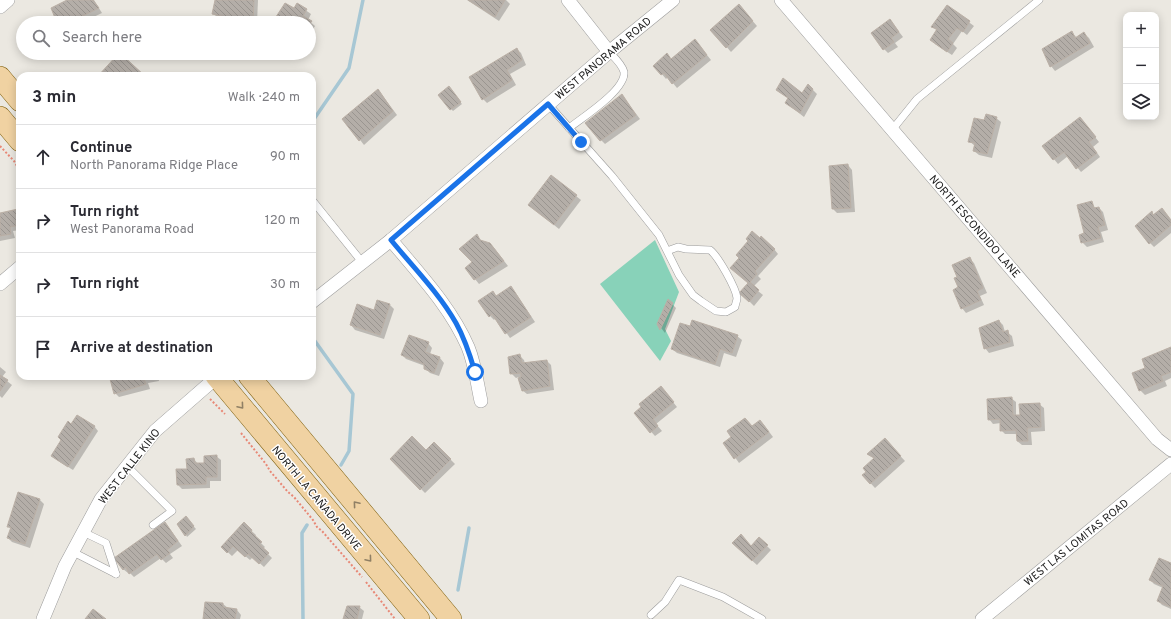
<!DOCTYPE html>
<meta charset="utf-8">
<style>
:root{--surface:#fff;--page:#f7f7f7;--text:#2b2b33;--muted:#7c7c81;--line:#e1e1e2}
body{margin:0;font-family:Overpass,sans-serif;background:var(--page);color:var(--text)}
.controls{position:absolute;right:12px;top:12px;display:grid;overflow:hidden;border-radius:8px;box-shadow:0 2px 10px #0003}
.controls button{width:36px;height:36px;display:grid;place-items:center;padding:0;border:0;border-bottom:1px solid var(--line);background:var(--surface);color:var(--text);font:20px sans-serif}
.stop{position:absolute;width:12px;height:12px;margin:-9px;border:3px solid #1a73e8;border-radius:50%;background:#fff}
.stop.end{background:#1a73e8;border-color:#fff;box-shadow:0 1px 4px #0008}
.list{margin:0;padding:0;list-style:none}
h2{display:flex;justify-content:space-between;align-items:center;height:52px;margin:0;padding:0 16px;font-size:17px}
h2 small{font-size:13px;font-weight:400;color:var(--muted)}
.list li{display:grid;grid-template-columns:26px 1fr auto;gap:12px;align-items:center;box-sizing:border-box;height:64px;padding:0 16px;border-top:1px solid var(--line)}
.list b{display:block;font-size:15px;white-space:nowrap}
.list p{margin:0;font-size:13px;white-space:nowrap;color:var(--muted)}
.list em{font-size:13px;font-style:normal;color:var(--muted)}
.icon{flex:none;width:22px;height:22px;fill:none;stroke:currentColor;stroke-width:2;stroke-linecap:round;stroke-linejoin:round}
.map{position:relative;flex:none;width:1171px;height:619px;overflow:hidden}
.search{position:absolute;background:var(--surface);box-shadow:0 2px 10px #0003;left:16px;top:16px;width:300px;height:44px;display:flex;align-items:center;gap:10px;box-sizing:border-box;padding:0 14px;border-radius:22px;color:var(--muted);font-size:15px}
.panel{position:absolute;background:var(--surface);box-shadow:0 2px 10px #0003;left:16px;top:72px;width:300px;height:308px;border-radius:12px}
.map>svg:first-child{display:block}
</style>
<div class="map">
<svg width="1171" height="619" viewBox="0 0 1171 619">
<defs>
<pattern id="building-back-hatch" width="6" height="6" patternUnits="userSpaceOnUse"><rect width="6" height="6" fill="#b4aea8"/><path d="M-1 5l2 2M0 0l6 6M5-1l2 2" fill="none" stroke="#9a9590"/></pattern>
</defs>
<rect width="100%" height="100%" fill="#ebe8e1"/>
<!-- pitch -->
<path fill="#88d2b9" d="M655 240 679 292 665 329 671 341 660 361 600 284Z"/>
<!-- shadow -->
<g fill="#0003">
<path d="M70 0H94L102 13 81 23H58Z"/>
<path d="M216 0H258L257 23H239L218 18 213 13Z"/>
<path d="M467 0H506L510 4 499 21Z"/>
<path d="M297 4 311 14 308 20 315 26 309 36V23H273L294 10Z"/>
<path d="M947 6 974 26 967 35 962 31 953 44 957 48 952 55 935 44 937 31 933 27Z"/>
<path d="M743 10 757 26 731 52 712 30Z"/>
<path d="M890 20 903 37 895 43 898 47 888 53 884 49Z"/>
<path d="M1072 32 1077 38 1084 33 1089 38 1094 47 1055 71 1051 66 1043 50Z"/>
<path d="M695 40 711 60 677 88 668 77 666 79 655 66 667 55 672 60Z"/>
<path d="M517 49 521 53 526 65 510 74 516 85 487 103 483 99Z"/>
<path d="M808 85 817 94 804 117 786 103 792 101 777 90 802 94Z"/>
<path d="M450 90 462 104 453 111 439 96Z"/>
<path d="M382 95 397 115 364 145 344 119Z"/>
<path d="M622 95 640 119 605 144 601 140Z"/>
<path d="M996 118 1001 122 992 158 979 155 974 151 975 146 969 141 985 122Z"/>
<path d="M1084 123 1099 142 1093 147 1100 157 1081 172 1068 156 1058 164 1043 146Z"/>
<path d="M848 165 852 170 855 212 837 213 833 209Z"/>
<path d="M576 196 581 200 559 229 529 205Z"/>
<path d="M1091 202 1096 209 1099 208 1103 212 1108 230 1101 232 1104 242 1087 247 1082 242Z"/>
<path d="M1162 209 1171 220V233L1154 247 1150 243 1152 213 1154 215Z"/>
<path d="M17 210 20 213V230L13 231 15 238 0 241V214Z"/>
<path d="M477 236 482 241 494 248 508 266 479 284 475 279 473 262Z"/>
<path d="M749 241 774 249 778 254 758 276 761 279 753 287 763 295 754 306 745 297 749 283 740 258Z"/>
<path d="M969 258 974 263 987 293 980 296 984 305 966 313 962 308 959 277Z"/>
<path d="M511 287 515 292 535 322 510 338 496 318 494 320 490 316 497 297Z"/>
<path d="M378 301 390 305 394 309 384 339 355 330 351 325 374 311Z"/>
<path d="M672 304 676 308 665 333 658 324Z"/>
<path d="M999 321 1003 325 1005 332H1007L1012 336 1014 346 989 353 985 348Z"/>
<path d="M737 336 742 340 736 357 724 353 720 367 677 353 672 349Z"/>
<path d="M428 343 432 348 430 354 440 358 444 363 439 376 430 373 425 368V366L406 359 402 355Z"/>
<path d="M1171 348V378L1165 381 1167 386 1145 395 1140 390 1146 368Z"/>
<path d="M519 355 524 360 525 364 547 361 551 365 554 390 527 394 522 390 519 377 516 378 511 373Z"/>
<path d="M0 367 6 372 2 377 12 385 2 398 0 396Z"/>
<path d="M117 376H158L159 381 148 383 150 389 119 397 115 393Z"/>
<path d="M665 392 677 407 656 424 662 431 655 436 635 414Z"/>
<path d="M1011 398 1016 402V416H1021L1039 404 1044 408 1045 431 1031 432 1032 445H1022L1017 441V434H1005L1001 430V423L993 424 989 419Z"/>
<path d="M72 425 94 426 98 431 73 470 57 460 52 455Z"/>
<path d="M764 425 773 437 739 463 725 443 752 427Z"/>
<path d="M434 443 455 464 425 493 391 459 426 451Z"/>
<path d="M889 444 905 461 875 488 863 475 868 472 875 459 869 454Z"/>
<path d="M216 456 221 460V481H210V488L182 489 178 485 177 470H189L194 459 198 464H205Z"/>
<path d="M39 499 44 504 30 548 12 542 8 538 11 529 8 527Z"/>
<path d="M186 518 196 529 187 537 186 535Z"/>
<path d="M244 524 256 535 255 537 265 547 263 549 272 558 264 567 253 557 250 560 238 550 232 556 222 547Z"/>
<path d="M169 528 182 546 170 554 173 558 166 563 161 558 134 577 129 572 128 573 123 569Z"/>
<path d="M741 535 752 547 767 546 771 550 757 565 738 548Z"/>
<path d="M1171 564V609L1162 605 1158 601 1163 588 1154 584 1150 580Z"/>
<path d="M223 604 228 608 237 610 241 615 240 619H204Z"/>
<path d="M359 607 364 611 362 619H344Z"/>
</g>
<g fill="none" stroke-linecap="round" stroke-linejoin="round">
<!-- stream -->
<g stroke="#a7c7d4" stroke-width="3.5">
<path d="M312 122 349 68 363 0"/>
<path d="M312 337 353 394 349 451 341 465"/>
<path d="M458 590 469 528"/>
<path d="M303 619 302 533 307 525"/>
</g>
</g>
<!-- building -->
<g fill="url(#building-back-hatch)" stroke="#bbb0a6">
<path d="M67 0H93L99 8 68 23H57L51 8Z"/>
<path d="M215 0H254L253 23 212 14Z"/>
<path d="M468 0H505L495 17Z"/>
<path d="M285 3 294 8 297 3 307 9 303 16 312 21 309 25V23H272Z"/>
<path d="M739 4 753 21 726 48 710 30Z"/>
<path d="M947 5 970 21 963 32 957 28 948 39 953 43 947 52 930 40 937 29 931 27Z"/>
<path d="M890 19 899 32 891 38 894 42 883 50 871 33Z"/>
<path d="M1072 31 1075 38 1084 32 1090 43 1050 67 1042 49Z"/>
<path d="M695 39 707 55 672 84 664 73 661 75 653 66 667 53 671 59Z"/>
<path d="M517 48 522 60 507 70 512 80 482 100 469 77Z"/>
<path d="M119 53H120L145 76H98Z"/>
<path d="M783 78 802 93 808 84 813 89 800 113 785 103 788 98 776 90Z"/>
<path d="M449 86 461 102 450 110 438 95Z"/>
<path d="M378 89 393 111 359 141 342 119Z"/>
<path d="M622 94 636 115 600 141 585 123Z"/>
<path d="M986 114 997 117 987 154 973 151 975 143 968 142 974 118 984 120Z"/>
<path d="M1080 117 1096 137 1089 142 1097 153 1076 169 1064 152 1053 160 1042 146Z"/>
<path d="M848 164 851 208 832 209 829 166Z"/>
<path d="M551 175 577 195 554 225 528 205Z"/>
<path d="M1092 201 1094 208 1099 207 1105 225 1098 227 1101 238 1081 243 1079 235 1084 233 1077 205Z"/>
<path d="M1162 208 1171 220V225L1149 244 1135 226 1152 211 1153 215Z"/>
<path d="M18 209 20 225 10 227 11 234 0 236V213Z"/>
<path d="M752 231 760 238 761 236 775 249 755 271 757 274 750 282 759 290 749 302 739 293 748 283 730 268 739 258 736 255 748 241 746 239Z"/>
<path d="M477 234 480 240 490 243 504 261 474 280 465 268 472 262 459 249Z"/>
<path d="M970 257 983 288 977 291 981 300 961 309 953 290 958 287 954 278 957 277 952 265Z"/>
<path d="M511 286 531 317 505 334 492 314 489 317 478 301 493 291 496 296Z"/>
<path d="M668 299 673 303 660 330 657 324Z"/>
<path d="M377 300 390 304 380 335 350 325 357 304 374 310Z"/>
<path d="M692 320 738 335 732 353 720 349 715 364 671 349 680 323 690 326Z"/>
<path d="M999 320 1003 332 1008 330 1010 342 984 349 979 328Z"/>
<path d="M409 335 429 342 425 352 440 357 434 373 424 369V364L401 355Z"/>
<path d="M1171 347V372L1161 376 1163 381 1139 391 1132 373 1145 368 1142 359Z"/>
<path d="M520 354 522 363 547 360 550 386 522 391 518 378 521 377V373L510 374 508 357Z"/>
<path d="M0 375 8 380 0 391Z"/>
<path d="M116 376H155V377L144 379 146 384 114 394 110 379Z"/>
<path d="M661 386 674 402 653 419 658 426 650 433 634 413 641 407 639 404Z"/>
<path d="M1012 397 1013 415H1020L1019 404 1040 403 1041 427 1027 428 1028 441H1017L1016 430 1000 431V419L988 420 987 399Z"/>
<path d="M77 415 95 426 68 467 51 456 61 440 58 437 68 421 71 424Z"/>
<path d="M745 418 752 426 760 420 769 432 734 459 723 443 731 437 727 431Z"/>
<path d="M412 436 426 450 434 442 451 459 420 490 390 459Z"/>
<path d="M885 438 901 456 870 484 862 475 866 472 863 468 874 458 867 454Z"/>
<path d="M217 455V477H206V484L177 485 176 469H187L186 459 194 458 195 463H204V456Z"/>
<path d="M18 492 40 499 25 544 7 538 11 527H7Z"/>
<path d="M186 516 194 526 185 536 177 524Z"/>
<path d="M165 522 178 541 167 550 170 553 161 560 157 554 129 574 126 567 123 570 114 558Z"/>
<path d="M244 522 252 530 251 532 262 542 259 544 269 553 259 564 248 554 245 557 233 546 227 553 221 547Z"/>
<path d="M741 534 751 546 759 537 768 545 752 561 732 543Z"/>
<path d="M1159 558 1171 563V607L1157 601 1163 586 1149 580Z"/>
<path d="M205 602 223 603V607L237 609 235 619H203Z"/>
<path d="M347 606H360L357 619H343Z"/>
<path d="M93 609 106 619H85Z"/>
</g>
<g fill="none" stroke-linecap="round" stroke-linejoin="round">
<!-- service casing -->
<g stroke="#9c9c9c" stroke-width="8">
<g id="service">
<path d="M548 104 612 176 659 235 679 275 693 295 701 301 716 311 726 312 735 307C735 305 737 301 737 298 736 288 718 256 710 250L686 249 678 247 667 251"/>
<path d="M569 128C583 117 626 90 624 72 622 64 614 57 609 52"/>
<path d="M892 130 917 99 1039 0"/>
<path d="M312 200 362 262"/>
<path d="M127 466 172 511 153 525"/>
<path d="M83 532 106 543 116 574"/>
<path d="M73 552 116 574"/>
<path d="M651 615 665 602 679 580 723 597 762 619"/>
</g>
</g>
<!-- minor casing -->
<g stroke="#9c9c9c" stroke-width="14">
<g id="minor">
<path d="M568 0 609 52"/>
<path d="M781 0 1157 439 1171 450"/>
<path d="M0 7 8 0"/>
<path d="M391 240C419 274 450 306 468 347 475 364 477 383 481 401"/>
<path d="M0 284 20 267"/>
<path d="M312 302 391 240 609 52 673 0"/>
<path d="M43 619 65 566 101 499 155 431 218 376"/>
<path d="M982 619 1171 464"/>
</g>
</g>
<!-- primary casing -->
<g stroke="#806211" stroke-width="22">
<g id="primary">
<path d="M0 77 20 101"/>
<path d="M0 117 20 141"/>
<path d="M216 376 419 619"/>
<path d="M249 376 451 619"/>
</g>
</g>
<!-- path -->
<g stroke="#e88876" stroke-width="2" stroke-dasharray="2 2" stroke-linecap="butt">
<path d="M0 146 14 161 20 171"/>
<path d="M210 399 225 414"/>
<path d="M241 433 266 464 270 471 288 492 294 497 313 520 317 527 322 531 362 577"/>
<path d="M366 582 395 619"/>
</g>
<!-- service -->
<use href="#service" stroke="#fff" stroke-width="7"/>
<!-- minor -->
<use href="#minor" stroke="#fff" stroke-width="13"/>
<!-- primary -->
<use href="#primary" stroke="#f0d2a2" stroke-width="21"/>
</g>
<!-- one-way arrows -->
<defs><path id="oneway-chevron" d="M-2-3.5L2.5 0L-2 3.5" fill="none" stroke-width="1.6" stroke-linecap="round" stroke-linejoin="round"/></defs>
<g stroke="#908065">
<use href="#oneway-chevron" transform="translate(241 406) rotate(50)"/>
<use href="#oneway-chevron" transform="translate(356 504) rotate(-130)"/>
<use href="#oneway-chevron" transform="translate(369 559) rotate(50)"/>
</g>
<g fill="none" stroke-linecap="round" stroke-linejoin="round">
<!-- route -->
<path stroke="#1a73e8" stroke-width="5" d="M475 372C470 355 465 339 456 323 439 293 413 267 391 240L548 104 581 142"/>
</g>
<g text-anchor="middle" stroke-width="3" stroke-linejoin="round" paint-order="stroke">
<!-- street labels -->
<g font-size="11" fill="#1b1b1b" stroke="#fff">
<text transform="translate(603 58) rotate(-40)" y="4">WEST PANORAMA ROAD</text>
<text transform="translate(975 226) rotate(49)" y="4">NORTH ESCONDIDO LANE</text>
<text transform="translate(129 466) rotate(-52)" y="4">WEST CALLE KINO</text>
<text transform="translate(317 498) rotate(50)" y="4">NORTH LA CAÑADA DRIVE</text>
<text transform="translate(1076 542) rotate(-39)" y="4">WEST LAS LOMITAS ROAD</text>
</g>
</g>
</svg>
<div class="controls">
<button>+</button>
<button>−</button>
<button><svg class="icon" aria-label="layers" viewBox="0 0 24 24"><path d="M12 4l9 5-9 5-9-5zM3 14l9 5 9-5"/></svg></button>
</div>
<div class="stop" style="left:475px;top:372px"></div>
<div class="stop end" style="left:581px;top:142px"></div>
<div class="search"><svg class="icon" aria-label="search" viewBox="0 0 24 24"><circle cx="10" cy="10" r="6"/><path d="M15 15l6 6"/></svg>Search here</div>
<section class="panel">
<h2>3 min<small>Walk · 240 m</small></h2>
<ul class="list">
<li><svg class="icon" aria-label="ahead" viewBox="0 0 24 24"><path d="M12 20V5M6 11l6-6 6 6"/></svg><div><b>Continue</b><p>North Panorama Ridge Place</p></div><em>90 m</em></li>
<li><svg class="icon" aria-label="right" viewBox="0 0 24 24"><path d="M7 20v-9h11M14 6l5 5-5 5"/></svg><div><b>Turn right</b><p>West Panorama Road</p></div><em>120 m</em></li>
<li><svg class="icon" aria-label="right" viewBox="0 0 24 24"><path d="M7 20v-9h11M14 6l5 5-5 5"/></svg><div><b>Turn right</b></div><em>30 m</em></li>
<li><svg class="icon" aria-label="arrive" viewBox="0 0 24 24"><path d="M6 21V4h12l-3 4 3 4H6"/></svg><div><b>Arrive at destination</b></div></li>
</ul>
</section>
</div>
